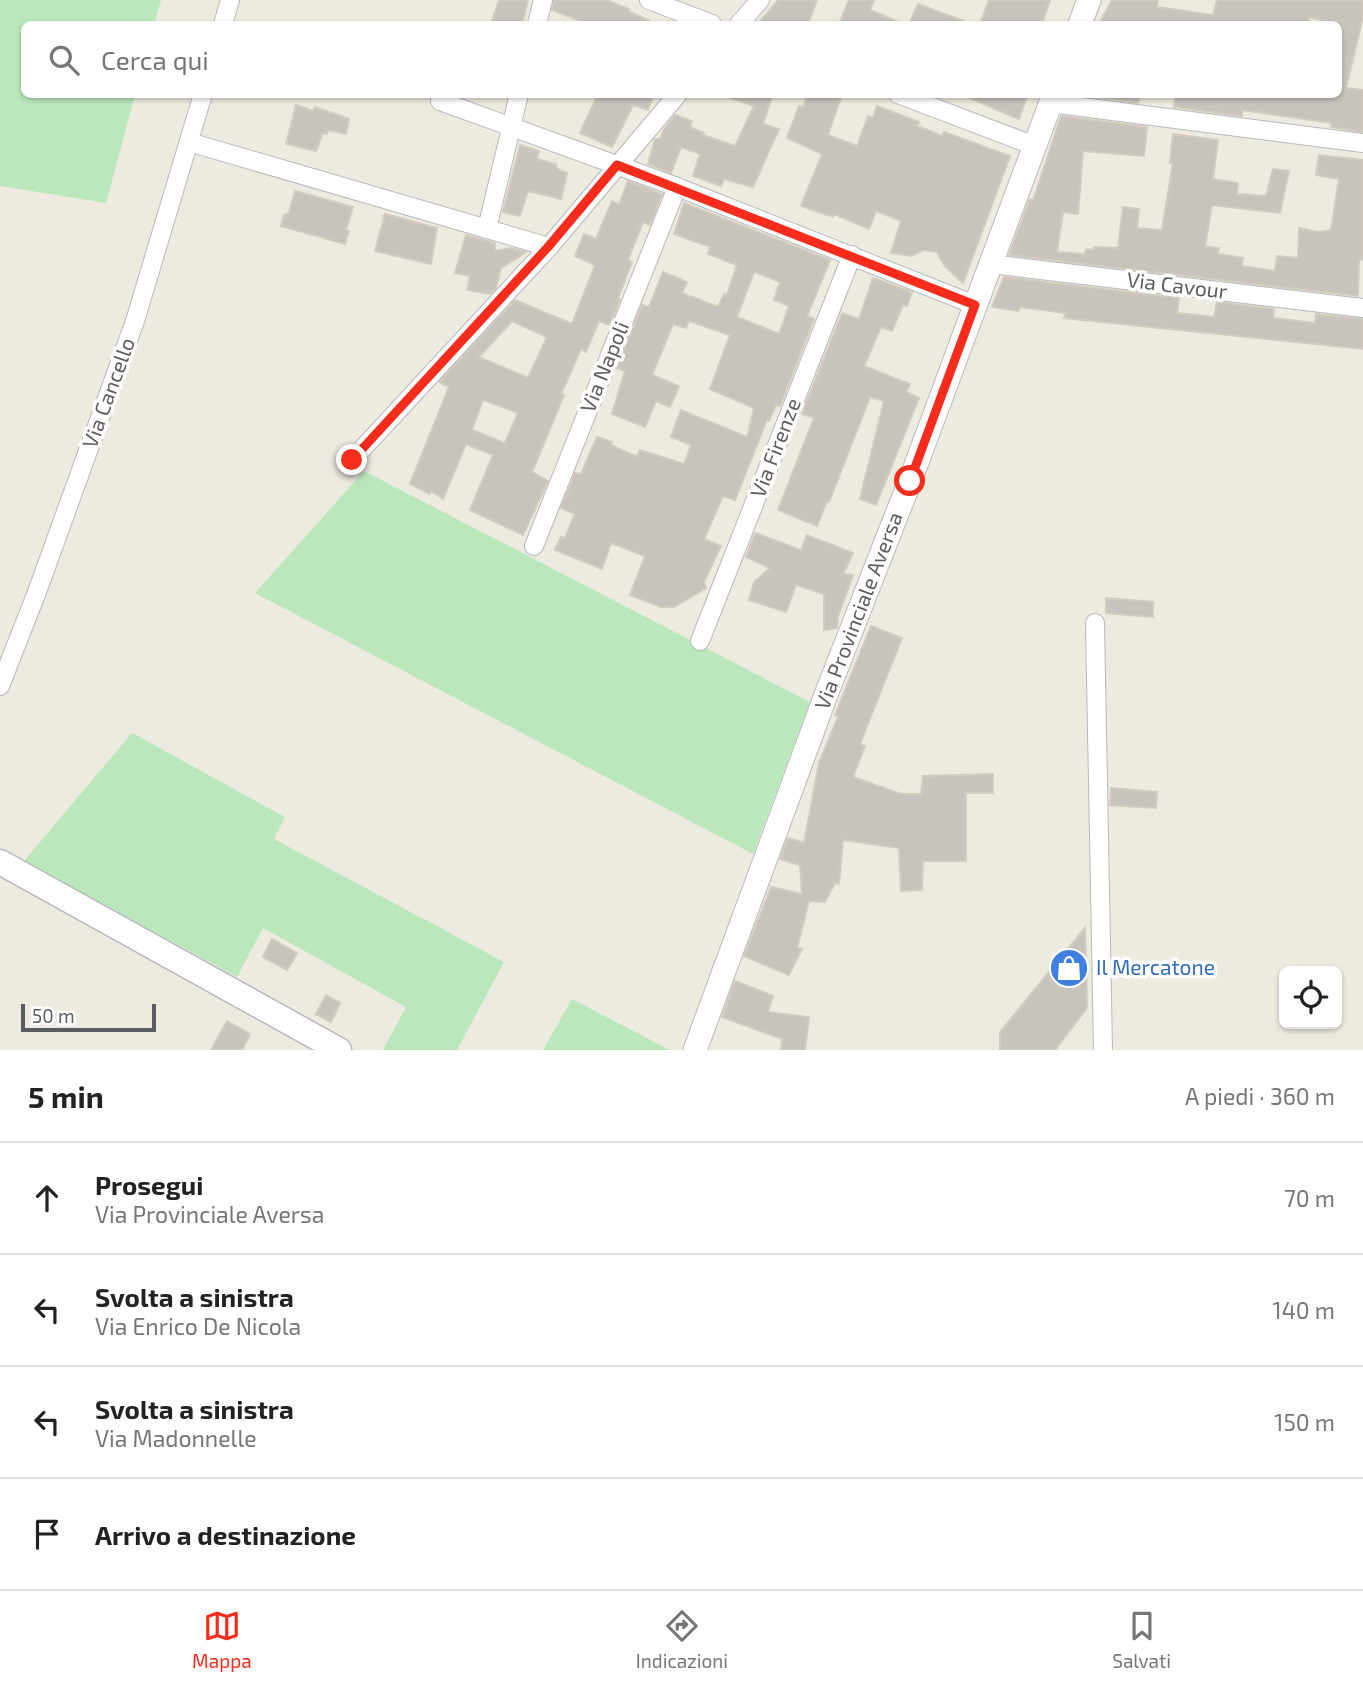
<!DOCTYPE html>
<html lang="it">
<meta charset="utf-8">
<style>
:root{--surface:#fff;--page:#f6f6f6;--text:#222;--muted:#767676;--line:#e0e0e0;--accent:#f72c1c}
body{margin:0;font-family:"Exo 2",sans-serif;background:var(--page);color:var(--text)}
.controls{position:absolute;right:21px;bottom:21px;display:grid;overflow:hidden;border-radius:10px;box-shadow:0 2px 5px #0004}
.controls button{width:63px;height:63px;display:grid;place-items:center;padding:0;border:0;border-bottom:2px solid var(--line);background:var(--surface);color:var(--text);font:35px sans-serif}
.scale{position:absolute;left:21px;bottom:18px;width:135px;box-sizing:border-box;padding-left:7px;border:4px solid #595d62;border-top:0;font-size:19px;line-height:24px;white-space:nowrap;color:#595d62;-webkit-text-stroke:5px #fff;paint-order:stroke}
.stop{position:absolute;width:21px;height:21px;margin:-16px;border:5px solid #f72c1c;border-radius:50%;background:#fff}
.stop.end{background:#f72c1c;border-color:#fff;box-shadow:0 2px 7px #0008}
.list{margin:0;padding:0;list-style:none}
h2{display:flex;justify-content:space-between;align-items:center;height:91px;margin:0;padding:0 28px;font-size:30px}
h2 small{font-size:23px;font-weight:400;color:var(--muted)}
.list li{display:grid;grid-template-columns:46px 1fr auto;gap:21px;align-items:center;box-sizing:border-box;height:112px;padding:0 28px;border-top:2px solid var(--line)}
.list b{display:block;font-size:26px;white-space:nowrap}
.list p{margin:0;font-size:23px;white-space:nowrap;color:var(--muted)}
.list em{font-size:23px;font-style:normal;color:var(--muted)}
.icon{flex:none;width:38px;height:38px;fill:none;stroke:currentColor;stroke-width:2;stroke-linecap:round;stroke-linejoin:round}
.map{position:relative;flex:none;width:1363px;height:1050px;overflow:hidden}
.search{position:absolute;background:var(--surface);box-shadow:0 2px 5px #0004;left:21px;right:21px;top:21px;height:77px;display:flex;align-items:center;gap:18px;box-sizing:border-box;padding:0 24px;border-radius:10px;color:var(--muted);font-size:26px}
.sheet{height:539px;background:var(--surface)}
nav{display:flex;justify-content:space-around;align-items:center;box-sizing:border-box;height:98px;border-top:2px solid var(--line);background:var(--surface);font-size:19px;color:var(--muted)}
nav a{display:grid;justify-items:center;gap:4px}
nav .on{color:var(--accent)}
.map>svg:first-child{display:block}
</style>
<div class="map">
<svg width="1363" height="1050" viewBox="0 0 1363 1050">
<rect width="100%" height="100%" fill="#edeae0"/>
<!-- green -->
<g fill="#bae8ba">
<path d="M0 0H161L154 24H24V94L135 95 106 203 0 186Z"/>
<path d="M364 471 810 702 753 854 255 593Z"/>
<path d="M132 733 285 817 274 839 504 962 457 1050H383L406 1007 263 928 237 977 24 861Z"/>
<path d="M572 999 670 1050H543Z"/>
</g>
<!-- building -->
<g fill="#c8c4bd" stroke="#d2ccbe" stroke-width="2" fill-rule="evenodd">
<path d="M499 0H528L522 24H491Z"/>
<path d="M554 0H606L629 9 628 11 656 24H589L552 10Z"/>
<path d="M778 0H817L808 24H758Z"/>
<path d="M849 0H874L870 10 903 24H839Z"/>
<path d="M989 0H1050L1042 24H980Z"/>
<path d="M1112 0H1158L1157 7 1213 15 1217 0H1363V17L1346 88 1363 90V132L1331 127 1332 123 1242 110V116L1174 107 1176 94H1339V24L1309 17 1308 24H1099Z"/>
<path d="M918 4 969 23V24H909Z"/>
<path d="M598 94H654L648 110 633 105 612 147 580 133Z"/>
<path d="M728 94H773L763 124 779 129 753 187 724 179 721 186 693 176 700 154 681 147 671 173 648 164 655 139H660L664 129 675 115 692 121 690 127 704 133 703 135 735 146 754 106 728 97Z"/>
<path d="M808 94H842L828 135 857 146 868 116 873 118 877 106 919 122 917 126 942 136 944 132 1010 156 963 283 945 266 937 252 923 250 911 256 891 253 901 221 876 211 869 229 834 214 833 217 801 206 822 154 787 138 799 106 803 107Z"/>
<path d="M960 94H1028L1019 119Z"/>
<path d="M1073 94H1141L1138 103Z"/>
<path d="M296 105 313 111 315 107 349 119 346 134 328 130 327 134 323 133 316 151 286 144Z"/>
<path d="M1061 116 1147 127 1144 156 1083 151 1078 214 1063 212 1057 252 1085 254 1086 249 1093 250 1094 247 1118 248 1123 207 1139 209 1137 228 1162 230 1173 163H1170L1173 134 1218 140 1213 179 1238 183 1237 194 1266 196 1273 169 1289 171 1280 213 1212 205 1205 246 1219 248 1218 254 1243 258 1242 266 1275 271 1277 256 1298 258 1299 228 1318 232 1331 230 1339 179 1316 175 1319 155 1363 160V260L1359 259 1358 296 1009 255 1030 199 1033 201Z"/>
<path d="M520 145 539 151 537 159 556 164 557 169 567 173 561 199 528 191 520 216 503 212Z"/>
<path d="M628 181 662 194 650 225 643 222 628 260 632 262 618 298 620 299 610 325 599 321 586 352 581 349 561 394 564 395 532 472 548 481 523 535 470 510 493 455 466 444 443 499 431 491 430 494 410 484 449 387 439 382 515 300 572 324 595 265 575 256 584 234 596 239 612 201 619 204ZM512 321 547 337 528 378 479 357ZM483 400 518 413 505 443 472 430Z"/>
<path d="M295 191 353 207 346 230 349 231 345 244 281 226 284 215 289 213Z"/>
<path d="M684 203 830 260 807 316 814 319 780 406 776 405 769 421 767 420 735 500 723 496 704 539 721 546 704 582 706 588 674 607H661L630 595 645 556 611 543 602 569 555 550 561 537 565 538 575 514 561 508 575 473 581 474 597 437 612 442 611 445 637 457 640 450 684 464 691 445 671 437 681 410 747 437 754 408 710 389 730 335 689 321 686 328 673 324 652 375 679 386 670 407 656 401 645 427 612 414 625 371 617 368 642 305 649 307 663 272 687 282 682 293 718 307 724 294 727 295 737 265 708 254 710 247 674 234ZM754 272 780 282 774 300 789 306 779 334 737 317Z"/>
<path d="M385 214 437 228 431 264 375 251Z"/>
<path d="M466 235 495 243V251L510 248 526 252 501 268 496 288 490 294 467 290 470 276 455 273Z"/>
<path d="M1004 277 1179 298 1177 313 1214 317 1217 302 1274 309 1273 318 1315 323 1316 314 1363 319V349L1064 318 1065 313 1021 307 1018 311 992 307Z"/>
<path d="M873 278 912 292 907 306 903 305 892 331 881 327 864 366 910 384 906 392 919 398 876 505 860 499 884 401 870 397 829 502 827 501 817 526 778 510 814 418 802 414 842 313 859 319Z"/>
<path d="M755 533 801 550 807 535 853 553 843 574 853 575 838 616 837 628 824 630V594L796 585 786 612 749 600 754 582 770 568 746 557Z"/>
<path d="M1106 598 1153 602V617L1106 613Z"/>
<path d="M871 626 902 638 860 744 865 746 853 777 901 794H921L923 776 993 774V793H966V861H923L922 890 901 891 899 848 843 840 839 884 835 883 825 902 809 901 797 948 802 949 789 975 744 956 771 887 802 894 800 865 780 859 788 838 804 843 819 763 838 717 835 715Z"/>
<path d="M1111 788 1157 792 1156 808 1110 805Z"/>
<path d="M1085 928 1087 1008 1055 1050H1000V1032Z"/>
<path d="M272 939 297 953 287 970 263 957Z"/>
<path d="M735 981 773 996 768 1012 809 1017 805 1050H781L782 1039 722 1017Z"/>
<path d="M326 995 340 1003 331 1022 316 1014Z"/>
<path d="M227 1021 250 1034 242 1050H211Z"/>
</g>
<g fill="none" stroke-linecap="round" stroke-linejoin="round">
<!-- minor casing -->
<g stroke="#b6b9be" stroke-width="20">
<g id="minor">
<path d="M649 0 712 24"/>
<path d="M223 24 230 0"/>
<path d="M537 24 543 0"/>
<path d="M739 24 760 0"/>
<path d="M898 94 1035 146"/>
<path d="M440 101 677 187 975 305"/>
<path d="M1050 103 1363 143"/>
<path d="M189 142 549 247"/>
<path d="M487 229 519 94"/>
<path d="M990 264 1363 308"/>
<path d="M352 460 549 247 678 94"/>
<path d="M534 546 677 187"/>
<path d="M1095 623 1103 1050"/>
<path d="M700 641 852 255"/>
<path d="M0 686 37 592 135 321 203 94"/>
</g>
</g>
<!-- tertiary casing -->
<g stroke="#b6b9be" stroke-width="25">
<g id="tertiary">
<path d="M1080 24 1089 0"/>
<path d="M695 1050 827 692 910 481 1054 94"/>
</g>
</g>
<!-- secondary casing -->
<g stroke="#b6bac0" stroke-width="27">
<path id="secondary" d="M0 862 339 1050"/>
</g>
<!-- minor -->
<use href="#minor" stroke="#fff" stroke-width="18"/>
<!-- tertiary -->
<use href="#tertiary" stroke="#fff" stroke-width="23"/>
<!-- secondary -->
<use href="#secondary" stroke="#fff" stroke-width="24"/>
</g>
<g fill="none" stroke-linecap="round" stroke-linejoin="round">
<!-- route -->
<path stroke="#f72c1c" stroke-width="9" d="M352 460 548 247 617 165 975 305 910 481"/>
</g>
<!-- icons -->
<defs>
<g id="shop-disc" transform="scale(2.0125)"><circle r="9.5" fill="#3f7fe0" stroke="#fff"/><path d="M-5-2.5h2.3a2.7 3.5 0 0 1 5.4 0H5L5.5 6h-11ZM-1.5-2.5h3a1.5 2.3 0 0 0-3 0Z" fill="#fff"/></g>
</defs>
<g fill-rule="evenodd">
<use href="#shop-disc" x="1069" y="968"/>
</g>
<g text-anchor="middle" stroke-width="7" stroke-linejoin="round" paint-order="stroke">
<!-- street labels -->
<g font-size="21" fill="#595d62" stroke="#fff">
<text transform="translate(1177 286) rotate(7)" y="7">Via Cavour</text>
<text transform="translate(605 367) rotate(-68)" y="7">Via Napoli</text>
<text transform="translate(109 393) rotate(-70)" y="7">Via Cancello</text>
<text transform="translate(776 448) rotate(-69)" y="7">Via Firenze</text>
<text transform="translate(859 611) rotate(-69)" y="7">Via Provinciale Aversa</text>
</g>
<!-- shop labels -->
<g font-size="21" fill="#366cbe" stroke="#fff" text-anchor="start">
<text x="1096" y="975">Il Mercatone</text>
</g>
</g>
</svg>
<div class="controls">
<button><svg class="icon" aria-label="locate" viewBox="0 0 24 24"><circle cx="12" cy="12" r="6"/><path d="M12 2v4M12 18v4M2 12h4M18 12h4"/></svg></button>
</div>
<div class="scale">50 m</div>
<div class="stop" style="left:910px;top:481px"></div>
<div class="stop end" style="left:352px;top:460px"></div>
<div class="search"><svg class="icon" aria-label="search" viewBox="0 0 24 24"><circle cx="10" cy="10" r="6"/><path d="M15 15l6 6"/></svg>Cerca qui</div>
</div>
<section class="sheet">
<h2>5 min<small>A piedi · 360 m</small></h2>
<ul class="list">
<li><svg class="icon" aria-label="ahead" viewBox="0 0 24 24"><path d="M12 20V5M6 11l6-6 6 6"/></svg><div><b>Prosegui</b><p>Via Provinciale Aversa</p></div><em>70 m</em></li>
<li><svg class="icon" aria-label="left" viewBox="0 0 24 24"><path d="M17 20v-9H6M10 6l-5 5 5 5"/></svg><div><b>Svolta a sinistra</b><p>Via Enrico De Nicola</p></div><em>140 m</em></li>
<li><svg class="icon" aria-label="left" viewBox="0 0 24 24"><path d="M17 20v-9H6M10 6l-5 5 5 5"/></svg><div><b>Svolta a sinistra</b><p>Via Madonnelle</p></div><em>150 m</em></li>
<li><svg class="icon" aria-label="arrive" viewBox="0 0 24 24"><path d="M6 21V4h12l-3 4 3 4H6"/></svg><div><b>Arrivo a destinazione</b></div></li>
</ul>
</section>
<nav>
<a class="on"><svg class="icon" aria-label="map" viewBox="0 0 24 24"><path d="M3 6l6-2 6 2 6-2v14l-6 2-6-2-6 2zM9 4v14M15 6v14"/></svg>Mappa</a>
<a><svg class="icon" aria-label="directions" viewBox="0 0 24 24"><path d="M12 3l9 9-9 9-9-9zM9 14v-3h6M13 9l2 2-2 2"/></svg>Indicazioni</a>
<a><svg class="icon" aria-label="saved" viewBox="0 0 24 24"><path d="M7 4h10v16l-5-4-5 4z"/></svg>Salvati</a>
</nav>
